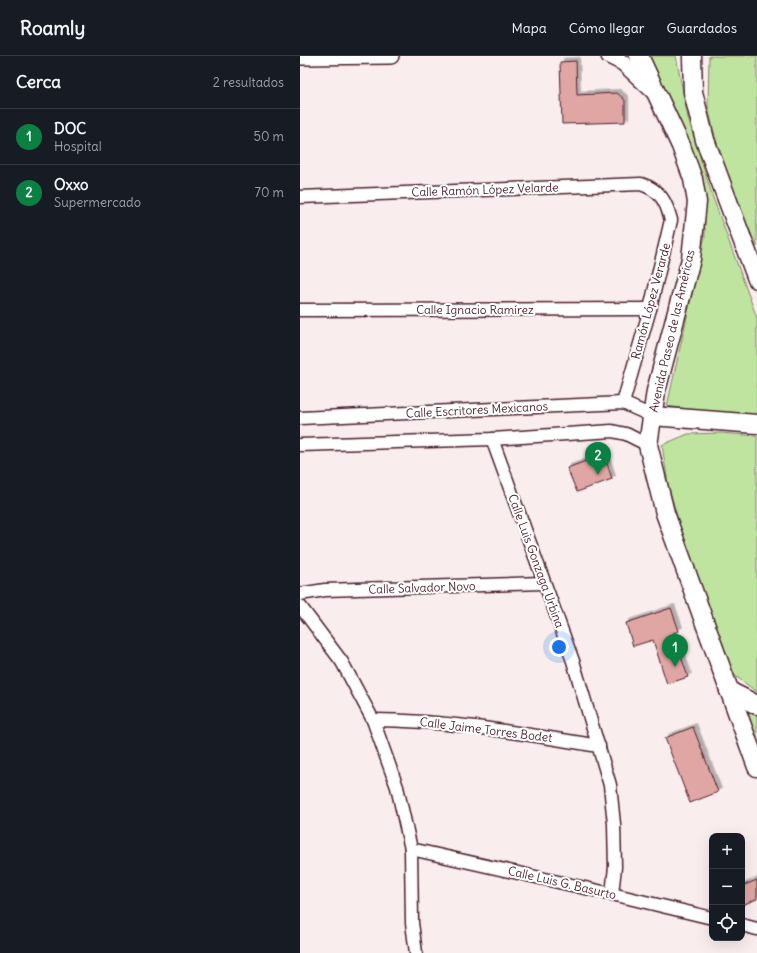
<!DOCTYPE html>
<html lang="es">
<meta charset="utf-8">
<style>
:root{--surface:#171b24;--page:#20242c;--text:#f1f3f6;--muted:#9ea1a6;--line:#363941;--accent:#0b8043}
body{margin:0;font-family:Delius,sans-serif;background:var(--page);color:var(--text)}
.controls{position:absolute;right:12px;bottom:12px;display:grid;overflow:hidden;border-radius:8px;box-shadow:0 4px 16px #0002}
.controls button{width:36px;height:36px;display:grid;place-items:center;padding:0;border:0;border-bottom:1px solid var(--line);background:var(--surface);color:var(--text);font:20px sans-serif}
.you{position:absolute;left:259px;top:591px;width:14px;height:14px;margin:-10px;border:3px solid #fff;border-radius:50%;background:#1a73e8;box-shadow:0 0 0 6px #1a73e833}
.badge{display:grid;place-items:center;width:26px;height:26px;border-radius:50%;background:var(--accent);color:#fff;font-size:13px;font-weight:700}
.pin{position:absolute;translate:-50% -33px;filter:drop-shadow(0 1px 2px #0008)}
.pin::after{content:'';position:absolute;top:21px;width:14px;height:12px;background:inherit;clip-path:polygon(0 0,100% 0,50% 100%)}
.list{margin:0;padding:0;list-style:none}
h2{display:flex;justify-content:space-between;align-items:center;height:52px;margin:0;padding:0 16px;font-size:17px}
h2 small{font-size:13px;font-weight:400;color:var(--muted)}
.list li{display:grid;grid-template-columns:26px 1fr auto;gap:12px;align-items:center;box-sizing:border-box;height:56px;padding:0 16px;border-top:1px solid var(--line)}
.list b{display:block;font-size:15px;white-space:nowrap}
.list p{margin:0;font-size:13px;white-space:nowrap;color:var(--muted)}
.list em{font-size:13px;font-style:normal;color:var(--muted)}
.icon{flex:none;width:22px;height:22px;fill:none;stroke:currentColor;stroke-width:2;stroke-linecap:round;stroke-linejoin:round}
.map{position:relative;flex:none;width:457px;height:897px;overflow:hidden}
header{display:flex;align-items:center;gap:24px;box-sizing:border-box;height:56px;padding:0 20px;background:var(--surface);border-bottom:1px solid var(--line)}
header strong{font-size:19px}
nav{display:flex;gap:22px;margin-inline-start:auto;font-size:14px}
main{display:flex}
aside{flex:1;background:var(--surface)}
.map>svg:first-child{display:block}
</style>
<header>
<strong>Roamly</strong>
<nav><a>Mapa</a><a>Cómo llegar</a><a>Guardados</a></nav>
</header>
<main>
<aside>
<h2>Cerca<small>2 resultados</small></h2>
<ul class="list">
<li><span class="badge">1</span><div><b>DOC</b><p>Hospital</p></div><em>50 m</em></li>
<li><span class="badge">2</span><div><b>Oxxo</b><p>Supermercado</p></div><em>70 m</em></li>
</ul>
</aside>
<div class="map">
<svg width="457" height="897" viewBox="0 0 457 897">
<defs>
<filter id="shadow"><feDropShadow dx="3.5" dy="-3.5" stdDeviation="0" flood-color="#0004"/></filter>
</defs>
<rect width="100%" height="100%" fill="#f9eded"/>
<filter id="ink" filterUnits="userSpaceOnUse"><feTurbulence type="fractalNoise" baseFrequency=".025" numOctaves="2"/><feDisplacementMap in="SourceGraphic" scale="8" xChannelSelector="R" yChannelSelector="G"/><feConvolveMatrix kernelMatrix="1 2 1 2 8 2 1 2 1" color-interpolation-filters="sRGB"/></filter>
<g filter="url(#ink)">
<!-- green -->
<g fill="#bee49f" stroke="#848265">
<path d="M346 0H376L388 62 412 139 457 262V361C427 356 397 355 367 350L405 180 404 133Z"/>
<path d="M409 0H457V191L433 137 418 93 408 51Z"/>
<path d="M421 377 457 380V636L430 616 393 517 368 428 362 389 388 378Z"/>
<path d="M447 656 457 659V683Z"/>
</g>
<!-- building -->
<g fill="#e0a6a4" stroke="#4a1f2b" filter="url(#shadow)">
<path d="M276 5 277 39 317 37 325 44V66L262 68 260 6Z"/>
<path d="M297 401 307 407 312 423 277 436 267 412Z"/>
<path d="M371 552 379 575 373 577 388 621 367 628 353 584 333 590 326 567Z"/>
<path d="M393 671 418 736 390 747 365 682Z"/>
<path d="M457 824V843L442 849V830Z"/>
</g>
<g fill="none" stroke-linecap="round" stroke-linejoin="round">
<!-- minor casing -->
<g stroke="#4a1f2b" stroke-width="15">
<g id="minor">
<path d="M0 141 341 128C360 134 366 145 371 164L350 253 323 347"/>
<path d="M0 254 350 253"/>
<path d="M0 362 323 347 352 360"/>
<path d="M192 383 273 605 310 729 314 768 315 811 312 838"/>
<path d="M0 389 192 383 312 375 326 378 348 389"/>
<path d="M0 538 25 534 243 527"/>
<path d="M0 550 42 606 73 664 97 731 111 793 112 867 116 897"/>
<path d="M73 664C148 664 224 678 299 690"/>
<path d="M111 793 312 838 412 862"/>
<path d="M442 869 457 873"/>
</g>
</g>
<!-- tertiary casing -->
<g stroke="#4a1f2b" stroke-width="18">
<g id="tertiary">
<path d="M309 0 323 7 355 37"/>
<path d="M0 1 91 0"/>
</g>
</g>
<!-- secondary casing -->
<g stroke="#4a1f2b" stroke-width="21">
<g id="secondary">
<path d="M339 0 381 90 393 123 397 146 391 203 356 335 348 389 365 457 457 711"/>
<path d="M392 0 393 36 405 84 457 223"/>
<path d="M352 360 457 368"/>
<path d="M429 635 457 649"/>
</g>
</g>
<!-- minor -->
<use href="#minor" stroke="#fff" stroke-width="12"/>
<!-- tertiary -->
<use href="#tertiary" stroke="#fff" stroke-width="15"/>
<!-- secondary -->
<use href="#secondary" stroke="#fff" stroke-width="18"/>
</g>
</g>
<g text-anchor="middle" stroke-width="4" stroke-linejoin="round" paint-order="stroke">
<!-- street labels -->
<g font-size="12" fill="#4a1f2b" stroke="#fff">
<text transform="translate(185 134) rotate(-2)" y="4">Calle Ramón López Velarde</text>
<text transform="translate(351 245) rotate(-75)" y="4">Ramón López Verarde</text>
<text x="175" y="258">Calle Ignacio Ramírez</text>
<text transform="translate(372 275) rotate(-77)" y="4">Avenida Paseo de las Américas</text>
<text transform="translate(177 354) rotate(-3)" y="4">Calle Escritores Mexicanos</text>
<text transform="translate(236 505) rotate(70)" y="4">Calle Luis Gonzaga Urbina</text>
<text transform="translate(122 532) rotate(-2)" y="4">Calle Salvador Novo</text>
<text transform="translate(186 674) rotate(7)" y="4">Calle Jaime Torres Bodet</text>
<text transform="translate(262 827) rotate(13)" y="4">Calle Luis G. Basurto</text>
</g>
</g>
</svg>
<div class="controls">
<button>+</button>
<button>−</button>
<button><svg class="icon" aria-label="locate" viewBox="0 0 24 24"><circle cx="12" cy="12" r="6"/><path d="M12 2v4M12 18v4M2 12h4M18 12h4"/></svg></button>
</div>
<div class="you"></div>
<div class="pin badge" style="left:375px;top:611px">1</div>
<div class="pin badge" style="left:298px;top:419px">2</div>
</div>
</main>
